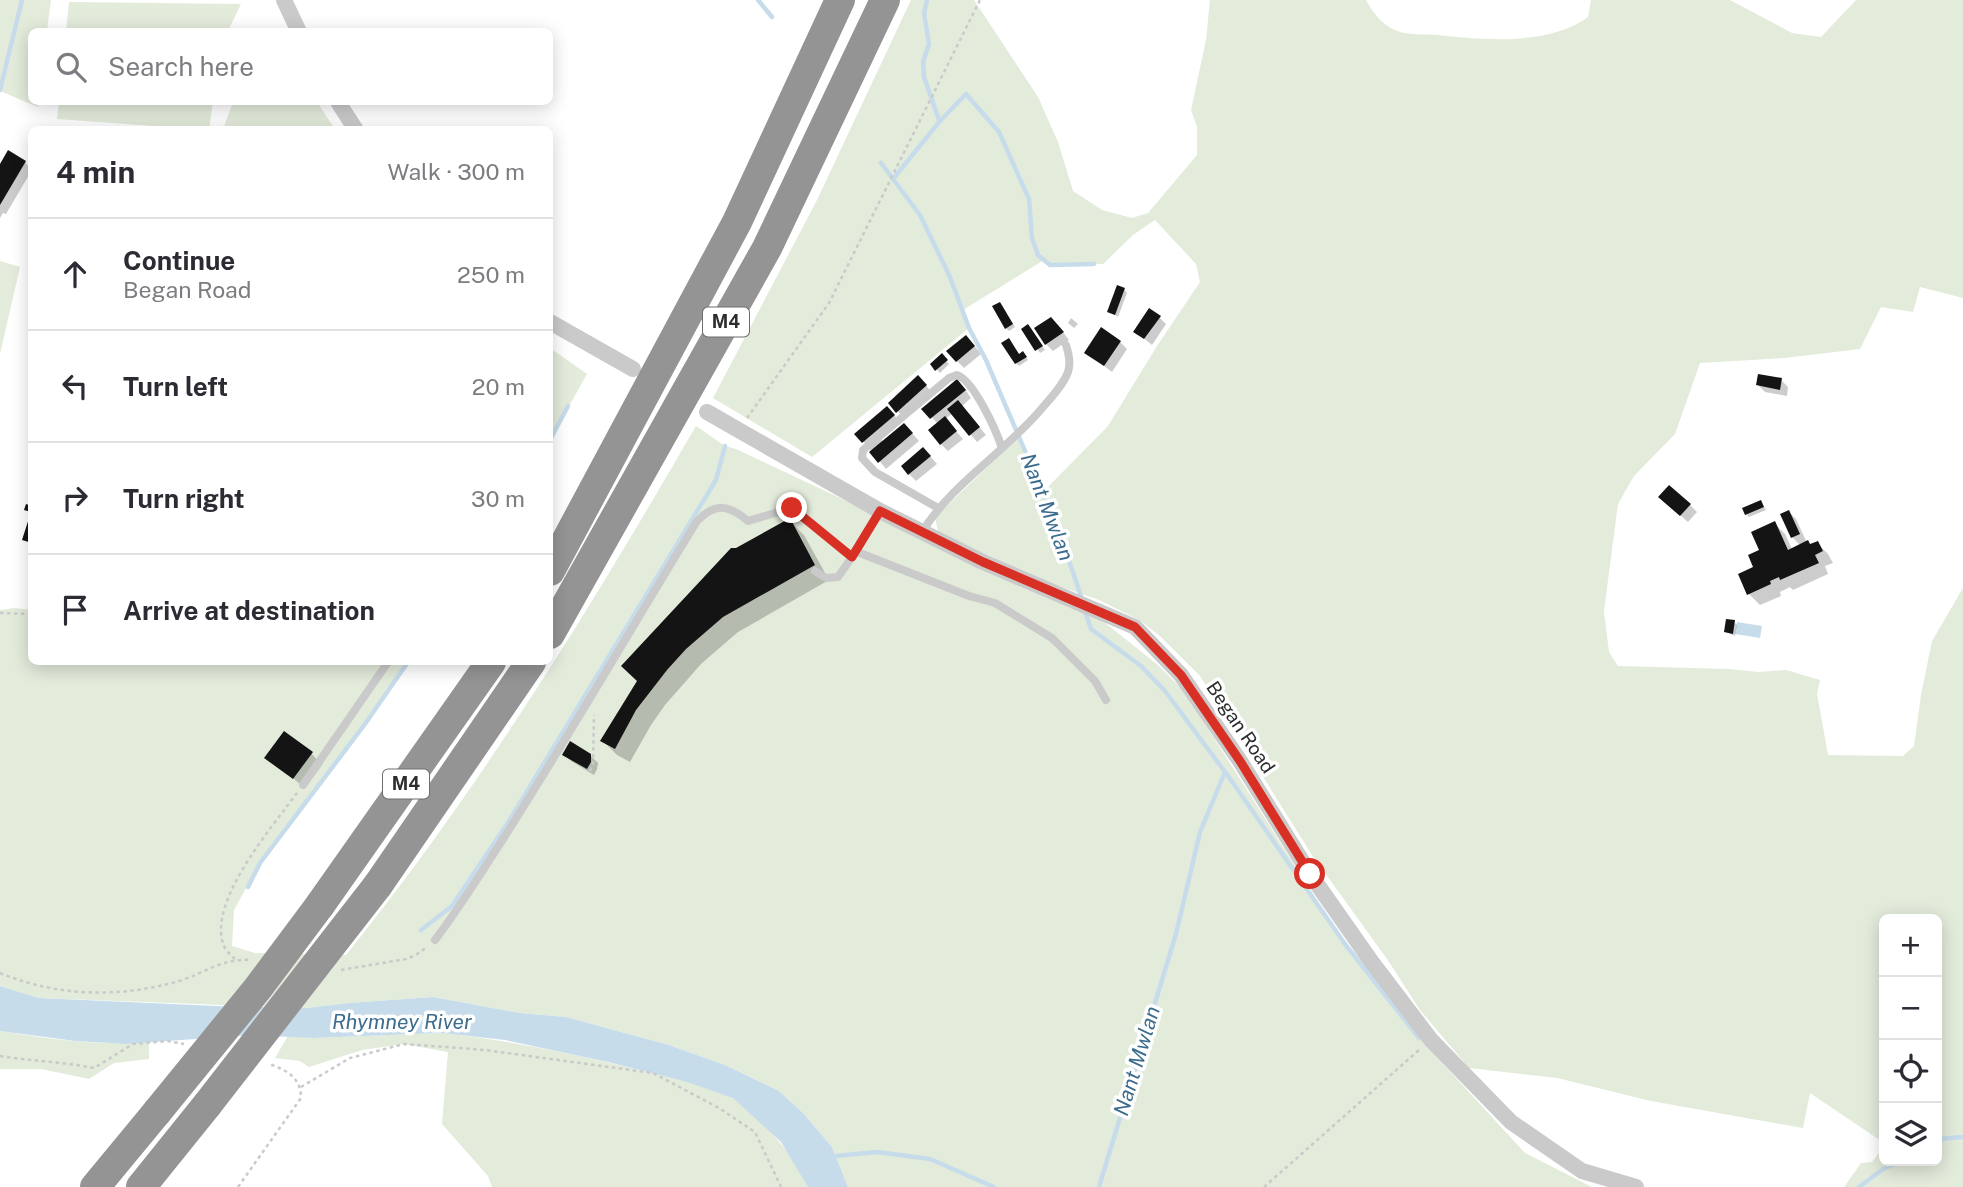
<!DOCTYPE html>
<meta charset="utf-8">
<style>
:root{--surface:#fff;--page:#f2f2f3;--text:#2b2b33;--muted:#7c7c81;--line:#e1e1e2}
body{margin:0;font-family:"Public Sans",sans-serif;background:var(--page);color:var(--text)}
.controls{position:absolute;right:21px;bottom:21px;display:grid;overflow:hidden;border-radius:10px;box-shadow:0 4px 18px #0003}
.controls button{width:63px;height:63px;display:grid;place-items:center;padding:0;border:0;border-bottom:2px solid var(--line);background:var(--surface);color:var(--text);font:35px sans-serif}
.stop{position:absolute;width:21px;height:21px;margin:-16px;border:5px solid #d93025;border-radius:50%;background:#fff}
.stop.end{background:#d93025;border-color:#fff;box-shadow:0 2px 7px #0008}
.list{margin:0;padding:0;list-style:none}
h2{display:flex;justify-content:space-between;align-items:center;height:91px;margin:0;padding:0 28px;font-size:30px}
h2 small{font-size:23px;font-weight:400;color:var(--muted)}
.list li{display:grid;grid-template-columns:46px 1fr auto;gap:21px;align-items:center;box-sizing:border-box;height:112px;padding:0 28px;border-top:2px solid var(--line)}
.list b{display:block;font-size:26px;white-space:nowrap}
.list p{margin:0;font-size:23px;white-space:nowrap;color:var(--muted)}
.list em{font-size:23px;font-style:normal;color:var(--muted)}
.icon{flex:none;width:38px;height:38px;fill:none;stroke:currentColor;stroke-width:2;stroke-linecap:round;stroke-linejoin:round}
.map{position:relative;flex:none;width:1963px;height:1187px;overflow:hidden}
.search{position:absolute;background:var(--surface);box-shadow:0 4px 18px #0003;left:28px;top:28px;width:525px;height:77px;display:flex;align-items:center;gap:18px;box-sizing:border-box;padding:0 24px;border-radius:10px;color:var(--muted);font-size:26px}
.panel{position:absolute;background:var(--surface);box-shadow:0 4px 18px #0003;left:28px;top:126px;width:525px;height:539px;border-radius:10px}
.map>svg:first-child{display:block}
</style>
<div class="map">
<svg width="1963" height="1187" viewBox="0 0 1963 1187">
<rect width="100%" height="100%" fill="#fff"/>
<!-- green -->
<g fill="#e3ebdb">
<path d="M0 0H51L47 31 32 32V102H39L38 107 0 91Z"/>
<path d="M911 0H974L1038 97 1058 142 1073 191 1102 210 1132 218 1148 213 1197 155V127L1191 110 1206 40 1210 0H1366C1374 14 1383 27 1400 32 1411 35 1426 34 1437 35 1483 40 1549 46 1588 17L1591 0H1730L1792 33 1821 37 1856 0H1963V298L1920 287 1913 312 1881 307 1860 349 1784 358 1700 363 1675 434 1634 476 1618 504 1604 611 1609 652 1618 666 1729 669 1758 672 1786 670 1820 680 1817 694 1828 755 1903 756 1914 746 1921 695 1932 641 1963 588V1187H1844L1861 1163 1872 1162 1884 1146V1161H1937V919H1884V1143L1810 1093 1803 1128 1651 1101 1557 1078 1469 1068 1420 1010 1387 959 1312 855 1200 676 1161 637 1141 621 1099 600 1036 578 938 532 935 517 1019 437 1043 492 1108 426 1157 346 1200 282 1196 264 1155 220 1133 235 1103 264 1050 265 1044 260 963 310 969 328 812 457 713 398 817 200Z"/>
<path d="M69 2 241 4 228 31H66Z"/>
<path d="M59 102H213L209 130 57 119Z"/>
<path d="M233 102H317L335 129H223Z"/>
<path d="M0 261 20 267 0 354Z"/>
<path d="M550 348 587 374 550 440Z"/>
<path d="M696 426 725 446 736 449 1104 622 1158 665 1184 691 1345 944 1419 1038 1525 1153 1592 1187H848L832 1147 803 1113 779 1091 725 1065 669 1045 566 1017 520 1013 433 997 349 1003 306 1008 39 998 0 986V610L15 608 31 610 32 662H408L365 724 260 863 234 910 232 946 255 953 346 955C479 790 590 609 696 426Z"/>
<path d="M0 1031C49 1039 99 1046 149 1042V1059L114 1063 89 1079 41 1069H0Z"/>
<path d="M441 1033C514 1041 585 1056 656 1074 678 1080 715 1087 733 1098 756 1112 800 1161 808 1187H492L488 1176 442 1124 448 1052 404 1044 362 1050 309 1067 300 1061 275 1058 288 1036 313 1038Z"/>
</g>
<!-- water -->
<g fill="#c7dceb">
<path d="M1737 622 1762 626 1760 638 1735 634Z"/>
<path d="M0 986 39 998 217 1006 306 1008 349 1003 433 997 520 1013 566 1017 669 1045 725 1065 779 1091 803 1113 832 1147 848 1187H808L781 1142 733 1098 687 1082 608 1062 505 1040 441 1033 313 1038 250 1035 126 1044 75 1041 0 1031Z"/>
</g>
<!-- shadow -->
<g fill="#0003">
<path d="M25 162 32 170 6 214 3 213 0 218V168Z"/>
<path d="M1124 289 1127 293 1118 317 1109 311Z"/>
<path d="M1003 307 1015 327 1009 331 1006 328Z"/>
<path d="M1159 317 1166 324 1152 345 1135 331Z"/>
<path d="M1071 318 1078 324 1074 328 1068 323Z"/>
<path d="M1058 326 1069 340 1053 351 1046 344Z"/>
<path d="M1023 329H1031L1045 350 1040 353Z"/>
<path d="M1120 342 1127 349 1112 372 1086 352Z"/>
<path d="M973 344 981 354 964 368 957 361Z"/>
<path d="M1020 355 1026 357 1028 360 1019 366 1016 363Z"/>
<path d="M942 356 949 364 940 373 932 364Z"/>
<path d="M1781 380 1788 387 1787 396 1765 392 1758 385Z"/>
<path d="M925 384 932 393 905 419 890 403Z"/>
<path d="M964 388 971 398 962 406 986 435 977 442 953 413 945 419 963 439 948 451 941 444 938 424 924 409Z"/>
<path d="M894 415 901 423 881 440 884 442 911 432 919 441 886 469 857 434Z"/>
<path d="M930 456 937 464 916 481 909 474Z"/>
<path d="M1761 502 1766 510 1749 517 1746 514Z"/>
<path d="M1668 504 1690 505 1697 512 1688 522Z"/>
<path d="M1789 512 1796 519 1807 543 1811 545 1817 543 1828 554 1833 563 1825 566 1828 574 1793 590 1790 587 1780 592 1781 596 1760 605 1749 594 1755 568 1774 523 1785 534 1792 549 1801 546 1792 537Z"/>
<path d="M789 520 804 535 829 580 738 632 701 664 665 705 651 725 630 762 617 755 602 740 736 549Z"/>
<path d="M1734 622 1737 625 1735 636 1726 632Z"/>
<path d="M311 753 322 765 305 788 267 757Z"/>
<path d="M564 754 590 755 598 763 597 769 594 775 571 761Z"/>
</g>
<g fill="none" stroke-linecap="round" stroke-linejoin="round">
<!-- stream -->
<g stroke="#c7dceb" stroke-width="4.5">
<path d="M758 0 772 17"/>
<path d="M927 0 924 13 929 44 923 62 924 77 939 120"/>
<path d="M0 90 22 0"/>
<path d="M881 163 920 215 950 277 969 328 986 360 1056 523 1082 599"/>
<path d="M893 179 940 121 966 94 999 132 1029 199 1032 238 1038 255 1050 265 1094 264"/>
<path d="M550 440 568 406"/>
<path d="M1085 611 1091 629 1141 666 1165 691 1225 772 1200 832 1176 934 1099 1187"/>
<path d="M1226 773 1345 944 1419 1038"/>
<path d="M248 887 260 863 365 724 408 662"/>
<path d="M421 930 452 906 509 821 716 480 725 446"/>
<path d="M1937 1139 1963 1137"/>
<path d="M836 1156 877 1152 930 1159 994 1187"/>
<path d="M1859 1187 1883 1169 1902 1161"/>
</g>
</g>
<!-- building -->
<g fill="#141414">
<path d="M8 150 26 161 0 205V164Z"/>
<path d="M1117 285 1125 288 1115 315 1107 312Z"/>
<path d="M1000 302 1013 324 1005 329 992 306Z"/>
<path d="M1149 308 1161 316 1144 339 1133 332Z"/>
<path d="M1051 317 1064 332 1045 345 1034 328Z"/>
<path d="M1028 324 1043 346 1035 351 1021 329Z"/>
<path d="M1101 327 1121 341 1104 366 1084 353Z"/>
<path d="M966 335 975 346 956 362 946 351Z"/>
<path d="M1009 338 1019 354 1023 351 1027 357 1015 364 1001 343Z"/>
<path d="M942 353 948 360 935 371 930 364Z"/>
<path d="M1758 374 1782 378 1780 390 1756 385Z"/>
<path d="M918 375 927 385 896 413 888 403Z"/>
<path d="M957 379 966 390 930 419 921 409Z"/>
<path d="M958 400 980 427 969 436 947 409Z"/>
<path d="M887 406 895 415 862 443 854 434Z"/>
<path d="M945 416 957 431 940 445 928 430Z"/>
<path d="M904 423 913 433 878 463 869 452Z"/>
<path d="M923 447 931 456 908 475 901 466Z"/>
<path d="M1669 485 1691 504 1680 516 1658 497Z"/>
<path d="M1761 500 1764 507 1745 515 1742 508Z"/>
<path d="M26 504 32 506V543L22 540 31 512 24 510Z"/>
<path d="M1789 510 1800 534 1791 538 1780 514Z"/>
<path d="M790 518 815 565 723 617 686 649 667 670 636 710 615 749 600 741 637 681 621 666 731 548H736Z"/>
<path d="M1775 521 1788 550 1808 540 1810 544 1818 541 1823 551 1815 555 1819 563 1780 580 1779 577 1770 581 1771 584 1747 595 1738 574 1753 567 1748 555 1759 550 1751 532Z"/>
<path d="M1726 619 1735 620 1733 634 1724 632Z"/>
<path d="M284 731 313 752 293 779 264 758Z"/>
<path d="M570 741 591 754V762L587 769 562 755Z"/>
</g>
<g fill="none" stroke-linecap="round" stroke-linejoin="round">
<!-- path -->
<g stroke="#cacaca" stroke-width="2.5" stroke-dasharray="3.5 3.5" stroke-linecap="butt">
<path d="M747 418 829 303 980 0"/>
<path d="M0 613 32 614"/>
<path d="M590 771 593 764 594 715"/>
<path d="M235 959C231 955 226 951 224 946 206 903 273 826 297 793"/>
<path d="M341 970 406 959 416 955 427 947"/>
<path d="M0 973C58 997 120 998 179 981 205 973 222 958 251 960"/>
<path d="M0 1056C32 1061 63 1062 94 1068L133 1044 168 1041 184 1044"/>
<path d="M301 1087 350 1058 404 1044 485 1050 653 1073 719 1108 755 1132 781 1187"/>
<path d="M238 1187 301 1098C301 1078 287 1070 269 1064"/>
<path d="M1264 1187 1419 1050"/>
</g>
<!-- lane -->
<g stroke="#cacaca" stroke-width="8">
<path d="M938 508 875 472 862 458 863 450 949 378 957 375C974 381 996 430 1002 448"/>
<path d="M922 532C953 482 1006 452 1043 407 1052 397 1063 385 1068 372 1071 363 1069 354 1066 345"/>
<path d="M855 551 969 596 995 603 1052 638 1095 681 1106 700"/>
<path d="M815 571 826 578 838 577 852 557"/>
<path d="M303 785 388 662"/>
<path d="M435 940C460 907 481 873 503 839 570 734 632 627 697 521 716 502 729 505 748 521L792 508 852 557 880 511"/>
</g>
<!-- street -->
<g stroke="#cacaca" stroke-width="16">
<path d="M284 0 299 32"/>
<path d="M338 102 356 130"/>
<path d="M550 322 633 369"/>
<path d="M707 412 880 511 983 562 1135 627 1181 675 1240 761 1310 874 1371 961 1431 1040 1511 1122 1582 1171 1636 1187"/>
</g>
<!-- highway -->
<g stroke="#949494" stroke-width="30">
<path d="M550 571 737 222 840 0"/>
<path d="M550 634 767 248 885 0"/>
<path d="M378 885 531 662"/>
<path d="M320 905 491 662"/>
<path d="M95 1187 157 1112"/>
<path d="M141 1187 207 1105"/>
</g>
<!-- highway-bridge -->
<g stroke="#949494" stroke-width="30">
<path d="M207 1105 378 885"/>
<path d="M157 1112 258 988 320 905"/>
</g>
</g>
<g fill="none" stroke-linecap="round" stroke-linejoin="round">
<!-- route -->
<path stroke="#d93025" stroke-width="9" d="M792 508 852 557 880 511 983 562 1135 627 1181 675 1240 761 1310 874"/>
</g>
<g text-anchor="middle" stroke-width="7" stroke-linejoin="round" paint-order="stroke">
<!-- shield labels -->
<g fill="#fff" stroke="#6c6c6c" stroke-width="2">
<rect x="703" y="307.5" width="46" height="29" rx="5"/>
<rect x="383" y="769.5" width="46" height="29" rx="5"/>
</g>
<g font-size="18" font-weight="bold" fill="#2d2d2d">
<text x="726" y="328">M4</text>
<text x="406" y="790">M4</text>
</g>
<!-- street labels -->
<g font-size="19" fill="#2d2d2d" stroke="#fff">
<text transform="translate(1241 727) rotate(56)" y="7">Began Road</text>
</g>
<!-- water labels -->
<g font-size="21" font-style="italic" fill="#3c6c8e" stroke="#fff">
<text transform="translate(1047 507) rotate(69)" y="7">Nant Mwlan</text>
<text x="402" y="1029">Rhymney River</text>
<text transform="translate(1137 1061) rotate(-73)" y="7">Nant Mwlan</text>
</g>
</g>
</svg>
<div class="controls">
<button>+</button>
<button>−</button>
<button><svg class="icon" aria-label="locate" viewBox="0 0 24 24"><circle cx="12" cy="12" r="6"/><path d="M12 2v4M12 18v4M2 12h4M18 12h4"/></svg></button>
<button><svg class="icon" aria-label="layers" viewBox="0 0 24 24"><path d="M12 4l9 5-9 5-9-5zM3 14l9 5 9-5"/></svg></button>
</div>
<div class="stop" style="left:1310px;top:874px"></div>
<div class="stop end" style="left:792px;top:508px"></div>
<div class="search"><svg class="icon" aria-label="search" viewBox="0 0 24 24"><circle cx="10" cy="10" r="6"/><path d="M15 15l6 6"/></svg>Search here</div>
<section class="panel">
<h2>4 min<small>Walk · 300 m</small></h2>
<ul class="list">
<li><svg class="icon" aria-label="ahead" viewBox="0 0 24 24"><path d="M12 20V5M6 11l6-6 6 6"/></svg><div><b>Continue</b><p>Began Road</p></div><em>250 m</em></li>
<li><svg class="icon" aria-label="left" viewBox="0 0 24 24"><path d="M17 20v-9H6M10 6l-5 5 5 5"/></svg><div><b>Turn left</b></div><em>20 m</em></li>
<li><svg class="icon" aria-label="right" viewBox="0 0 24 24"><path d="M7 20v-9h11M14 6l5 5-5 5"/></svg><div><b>Turn right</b></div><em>30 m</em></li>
<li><svg class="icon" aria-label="arrive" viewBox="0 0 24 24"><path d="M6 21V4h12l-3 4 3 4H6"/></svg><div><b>Arrive at destination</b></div></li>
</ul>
</section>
</div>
